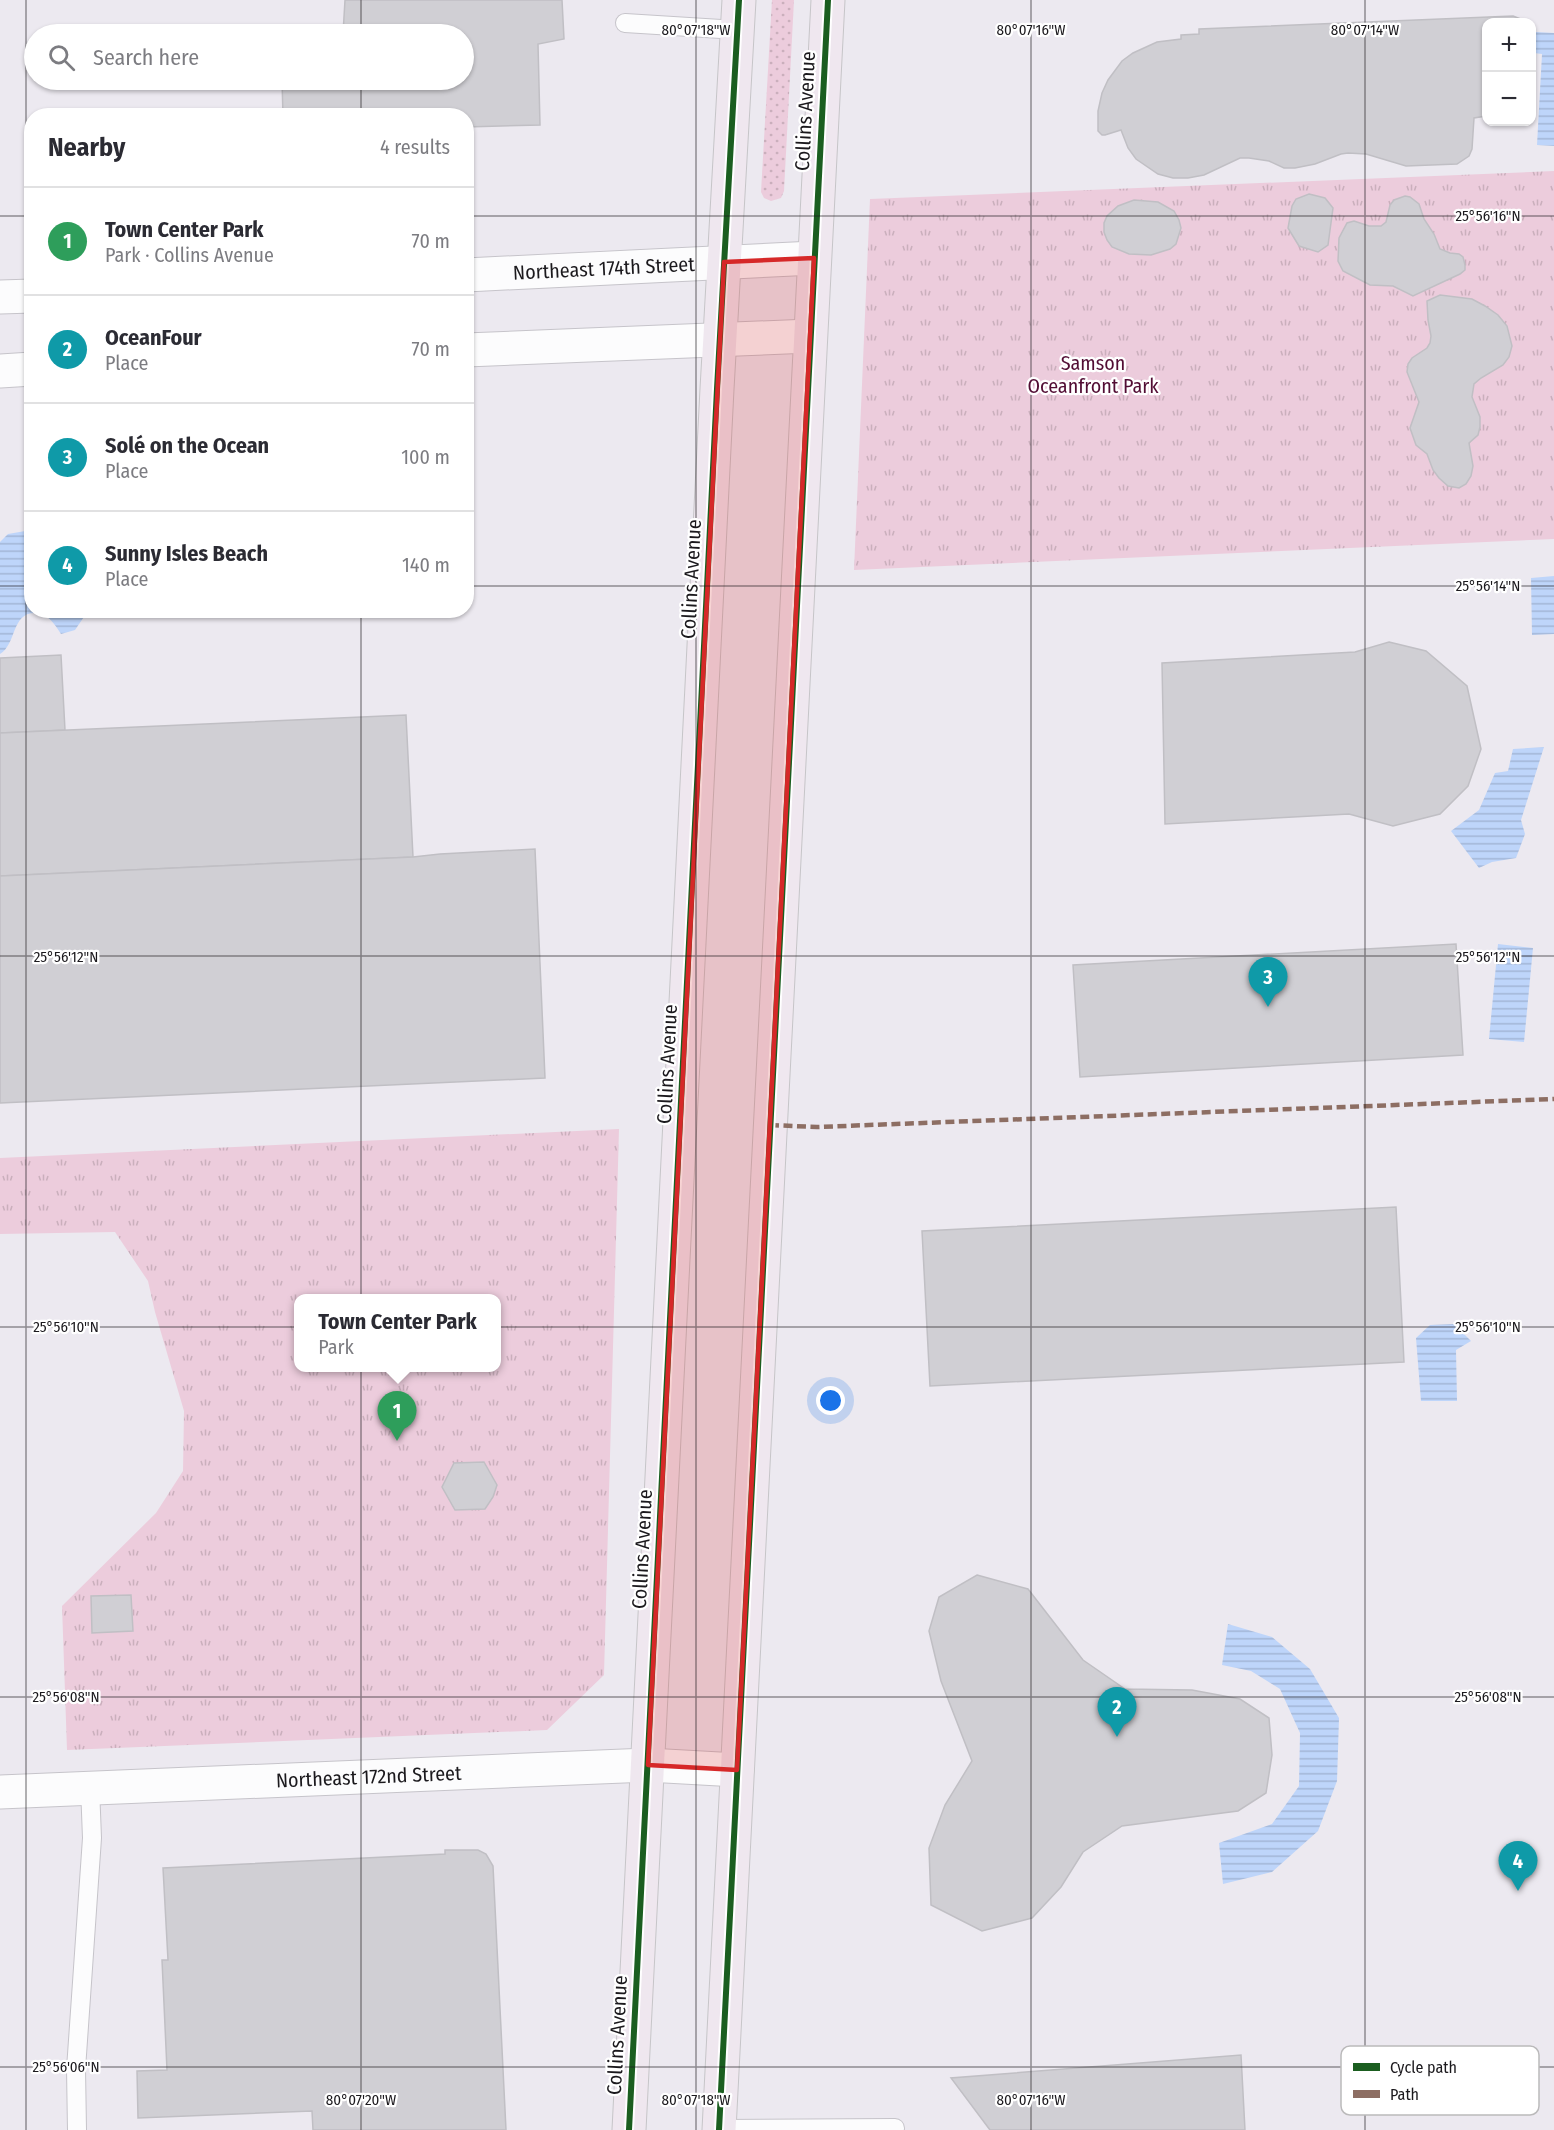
<!DOCTYPE html>
<meta charset="utf-8">
<style>
:root{--surface:#fff;--page:#f2f2f3;--text:#2b2b33;--muted:#7c7c81;--line:#e1e1e2;--accent:#0f766e}
body{margin:0;font-family:"Fira Sans Condensed",sans-serif;background:var(--page);color:var(--text)}
.controls{position:absolute;right:18px;top:18px;display:grid;overflow:hidden;border-radius:12px;box-shadow:0 2px 4px #0004}
.controls button{width:54px;height:54px;display:grid;place-items:center;padding:0;border:0;border-bottom:2px solid var(--line);background:var(--surface);color:var(--text);font:30px sans-serif}
.you{position:absolute;left:831px;top:1401px;width:21px;height:21px;margin:-15px;border:4px solid #fff;border-radius:50%;background:#1a73e8;box-shadow:0 0 0 9px #1a73e833}
.badge{display:grid;place-items:center;width:39px;height:39px;border-radius:50%;background:var(--accent);color:#fff;font-size:20px;font-weight:700}
.pin{position:absolute;translate:-50% -50px;filter:drop-shadow(0 2px 3px #0008)}
.pin::after{content:'';position:absolute;top:32px;width:21px;height:18px;background:inherit;clip-path:polygon(0 0,100% 0,50% 100%)}
.popup{position:absolute;left:294px;top:1294px;width:207px;height:78px;box-sizing:border-box;display:grid;place-content:center;border-radius:12px;background:var(--surface);filter:drop-shadow(0 2px 4px #0005);font-size:20px;white-space:nowrap;color:var(--muted)}
.popup b{font-size:22px;color:var(--text)}
.popup::after{content:'';position:absolute;left:50%;top:100%;margin-left:-12px;border:12px solid transparent;border-top-color:var(--surface)}
.list{margin:0;padding:0;list-style:none}
h2{display:flex;justify-content:space-between;align-items:center;height:78px;margin:0;padding:0 24px;font-size:26px}
h2 small{font-size:20px;font-weight:400;color:var(--muted)}
.list li{display:grid;grid-template-columns:39px 1fr auto;gap:18px;align-items:center;box-sizing:border-box;height:108px;padding:0 24px;border-top:2px solid var(--line)}
.list b{display:block;font-size:22px;white-space:nowrap}
.list p{margin:0;font-size:20px;white-space:nowrap;color:var(--muted)}
.list em{font-size:20px;font-style:normal;color:var(--muted)}
.icon{flex:none;width:33px;height:33px;fill:none;stroke:currentColor;stroke-width:2;stroke-linecap:round;stroke-linejoin:round}
.map{position:relative;flex:none;width:1554px;height:2130px;overflow:hidden}
.search{position:absolute;background:var(--surface);box-shadow:0 2px 4px #0004;left:24px;top:24px;width:450px;height:66px;display:flex;align-items:center;gap:15px;box-sizing:border-box;padding:0 21px;border-radius:33px;color:var(--muted);font-size:22px}
.panel{position:absolute;background:var(--surface);box-shadow:0 2px 4px #0004;left:24px;top:108px;width:450px;height:510px;border-radius:24px}
.map>svg:first-child{display:block}
</style>
<div class="map">
<svg width="1554" height="2130" viewBox="0 0 1554 2130">
<defs>
<pattern id="grass-dots" width="8" height="8" patternUnits="userSpaceOnUse" patternTransform="scale(1.5)"><rect width="8" height="8" fill="#ecccdc"/><path d="M2 2h.1M6 6h.1" fill="none" stroke="#caafbc" stroke-width="1.8" stroke-linecap="round"/></pattern>
<pattern id="park-tufts" width="24" height="20" patternUnits="userSpaceOnUse" patternTransform="scale(1.5)"><rect width="24" height="20" fill="#ecccdc"/><path d="M3 7l-1-3M5 7V3M7 7l1-3M15 17l-1-3M17 17v-4M19 17l1-3" fill="none" stroke="#caafbc"/></pattern>
<pattern id="water-rules" width="6" height="5" patternUnits="userSpaceOnUse" patternTransform="scale(1.5)"><rect width="6" height="5" fill="#bed5fa"/><path d="M0 2.5h6" fill="none" stroke="#a3b6d6"/></pattern>
</defs>
<rect width="100%" height="100%" fill="#ece9f0"/>
<!-- grass -->
<path fill="url(#grass-dots)" d="M772 0H794L784 191 781 198 771 201 764 198 761 192Z"/>
<!-- park -->
<g fill="url(#park-tufts)" fill-rule="evenodd">
<path d="M1554 171V539L854 570 870 199Z"/>
<path d="M619 1129 604 1675 547 1730 67 1750 62 1606 156 1513 183 1471 184 1411 155 1312 148 1281 115 1232 0 1234V1158ZM298 1298H496V1368H298Z"/>
</g>
<!-- water -->
<g fill="url(#water-rules)">
<path d="M1536 32 1554 33V146L1537 145 1542 54 1534 53Z"/>
<path d="M31 530 32 610 88 611 75 630 61 634C55 625 49 614 36 613 11 612 17 644 0 654V542L8 534Z"/>
<path d="M1554 576V634L1532 635 1531 578Z"/>
<path d="M1544 747 1521 820 1525 834 1516 858 1492 862 1479 868 1451 831 1479 810 1495 773 1508 771 1513 749Z"/>
<path d="M1498 944 1533 948 1524 1042 1489 1039Z"/>
<path d="M1454 1324 1471 1341 1456 1350 1457 1401H1421L1416 1338 1430 1325Z"/>
<path d="M1228 1624 1272 1637 1310 1669 1339 1718 1337 1781 1318 1831 1272 1872 1223 1884 1219 1843 1272 1824 1299 1786 1300 1733 1280 1689 1251 1671 1222 1665Z"/>
</g>
<!-- building -->
<g fill="#d0cfd4" stroke="#c0bfc4" stroke-width="1.5">
<path d="M345 0H562L564 39 538 44 540 125 466 127V116H283L282 80H464V34H343Z"/>
<path d="M1513 16 1521 19 1523 22H1486V116L1474 118 1472 149 1469 156 1457 164 1406 166 1366 154 1348 153 1341 154 1315 164 1295 168H1284L1269 161 1249 158H1240L1204 175 1188 178H1173L1158 174 1136 159 1128 148 1121 130 1105 135H1102L1098 131V111L1102 93 1108 80 1122 61 1133 53 1157 42 1181 39V35L1199 34V29Z"/>
<path d="M1309 194 1325 198 1333 208 1328 245 1318 252 1299 246 1288 228 1292 206 1296 199Z"/>
<path d="M1405 196 1410 197 1419 204 1424 219 1434 234 1440 249 1450 253 1459 254 1463 257 1465 265V270L1460 274 1413 296 1393 286 1370 285 1343 271 1338 261 1339 238 1347 223 1354 221 1369 226H1381L1386 222 1390 205 1394 200Z"/>
<path d="M1134 200 1158 202 1174 211 1179 220 1181 228 1176 244 1170 249 1151 255 1129 254 1112 247 1107 240 1104 232V223L1107 216 1118 206Z"/>
<path d="M1440 295 1472 299 1485 306 1498 315 1507 326 1512 346 1509 357 1503 365 1481 378 1474 384 1472 397 1480 417V427L1478 435 1469 443 1473 466 1471 476 1466 484 1459 488 1448 486 1439 478 1433 470 1427 454 1416 445 1410 428 1419 402 1407 372 1408 364 1412 358 1427 348 1430 343 1431 336 1428 320 1427 301Z"/>
<path d="M1389 642 1426 651 1467 686 1481 749 1468 786 1440 814 1393 826 1349 814 1165 824 1162 663 1355 652Z"/>
<path d="M61 655 65 730 0 733V658Z"/>
<path d="M406 715 413 857 0 876V733Z"/>
<path d="M535 849 545 1078 0 1103V876L413 857 440 854Z"/>
<path d="M1456 944 1463 1055 1080 1077 1073 965Z"/>
<path d="M1396 1207 1404 1362 930 1386 922 1231Z"/>
<path d="M484 1462 497 1485 493 1497 485 1509 455 1510 442 1487 454 1463Z"/>
<path d="M977 1575 1028 1589 1083 1660 1125 1689 1192 1690 1240 1699 1269 1718 1272 1755 1266 1793 1238 1811 1122 1826 1083 1852 1061 1887 1032 1918 982 1931 931 1905 929 1848 945 1805 972 1761 941 1681 929 1631 939 1597Z"/>
<path d="M131 1595 133 1631 92 1633 91 1596Z"/>
<path d="M445 1850H478L486 1854 493 1866 506 2130H313L312 2111 138 2118 137 2071 167 2070 162 1960H168L163 1868 445 1854Z"/>
<path d="M1241 2055 1245 2130H990L951 2078Z"/>
</g>
<g fill="none" stroke-linecap="round" stroke-linejoin="round">
<!-- service casing -->
<g stroke="#c6c4ca" stroke-width="20">
<g id="service">
<path d="M625 23 737 30"/>
<path d="M719 2129 895 2128"/>
<path d="M77 2130 76 2069 92 1838 90 1787"/>
</g>
</g>
<!-- minor casing -->
<g stroke="#c6c4ca" stroke-width="35">
<g id="minor">
<path id="s1" d="M0 1792 648 1765 737 1770"/>
</g>
</g>
<!-- tertiary casing -->
<g stroke="#c6c4ca" stroke-width="35">
<g id="tertiary">
<path id="s2" d="M466 275 814 258"/>
<path d="M0 297 32 296"/>
<path d="M466 350 810 336"/>
<path d="M0 371 32 369"/>
</g>
</g>
<!-- primary casing -->
<g stroke="#c6c5c8" stroke-width="35">
<g id="primary">
<path d="M629 2130 717 389 739 0"/>
<path d="M719 2130 828 0"/>
</g>
</g>
<!-- service -->
<use href="#service" stroke="#fcfcfd" stroke-width="18"/>
<!-- minor -->
<use href="#minor" stroke="#fcfcfd" stroke-width="33"/>
<!-- tertiary -->
<use href="#tertiary" stroke="#fcfcfd" stroke-width="33"/>
<!-- primary -->
<use href="#primary" stroke="#efe7ef" stroke-width="33"/>
<!-- quiet -->
<path stroke="#8d6e63" stroke-width="4.5" stroke-dasharray="9 4.5" stroke-linecap="butt" d="M770 1125 817 1127 1554 1099"/>
<!-- cycleway casing -->
<g stroke="#fff" stroke-width="10">
<g id="cycleway">
<path d="M629 2130 717 389 739 0"/>
<path d="M719 2130 828 0"/>
</g>
</g>
<!-- cycleway -->
<use href="#cycleway" stroke="#1b5e20" stroke-width="6"/>
</g>
<!-- marked area -->
<path fill="#d62828" fill-opacity="0.2" stroke="#d62828" stroke-width="4.5" stroke-linejoin="round" d="M814 258 737 1770 648 1765 724 262Z"/>
<!-- ticks -->
<path fill="none" stroke="#1b191d" stroke-width="1.5" stroke-opacity="0.45" d="M26 0V2130M361 0V34M696 0V2130M1031 0V2130M1365 0V2130M361 80V116M0 216H32M466 216H1554M0 586H32M466 586H1554M361 610V2130M0 956H1554M0 1327H1554M0 1697H1554M0 2067H1554"/>
<g text-anchor="middle" stroke-width="4.5" stroke-linejoin="round" paint-order="stroke">
<!-- street labels -->
<g font-size="20" fill="#1b191d" stroke="#fff">
<text transform="translate(805 111) rotate(-87)" y="7">Collins Avenue</text>
<text dy="7" stroke="none"><textPath href="#s2" startOffset="138">Northeast 174th Street</textPath></text>
<text transform="translate(691 579) rotate(-87)" y="7">Collins Avenue</text>
<text transform="translate(667 1064) rotate(-87)" y="7">Collins Avenue</text>
<text transform="translate(642 1549) rotate(-87)" y="7">Collins Avenue</text>
<text dy="7" stroke="none"><textPath href="#s1" startOffset="369">Northeast 172nd Street</textPath></text>
<text transform="translate(617 2035) rotate(-87)" y="7">Collins Avenue</text>
</g>
<!-- park labels -->
<g font-size="20" fill="#520d34" stroke="#fff">
<text x="1093" y="370">Samson<tspan x="1093" dy="23">Oceanfront Park</tspan></text>
</g>
</g>
<!-- legend -->
<rect x="1341" y="2046" width="198" height="69" rx="9" fill="#fff" stroke="#bbbabb" stroke-width="1.5"/>
<rect x="1353" y="2063" width="27" height="8" fill="#1b5e20"/>
<rect x="1353" y="2090" width="27" height="8" fill="#8d6e63"/>
<g font-size="16" fill="#1b191d">
<text x="1390" y="2073">Cycle path</text>
<text x="1390" y="2100">Path</text>
</g>
<g font-size="15" text-anchor="middle" fill="#1b191d" stroke="#fff" stroke-width="4.5" stroke-linejoin="round" paint-order="stroke">
<text x="696" y="35">80°07'18"W</text>
<text x="1031" y="35">80°07'16"W</text>
<text x="1365" y="35">80°07'14"W</text>
<text x="1488" y="221">25°56'16"N</text>
<text x="1488" y="591">25°56'14"N</text>
<text x="66" y="962">25°56'12"N</text>
<text x="1488" y="962">25°56'12"N</text>
<text x="66" y="1332">25°56'10"N</text>
<text x="1488" y="1332">25°56'10"N</text>
<text x="66" y="1702">25°56'08"N</text>
<text x="1488" y="1702">25°56'08"N</text>
<text x="66" y="2072">25°56'06"N</text>
<text x="361" y="2105">80°07'20"W</text>
<text x="696" y="2105">80°07'18"W</text>
<text x="1031" y="2105">80°07'16"W</text>
</g>
</svg>
<div class="controls">
<button>+</button>
<button>−</button>
</div>
<div class="you"></div>
<div class="pin badge" style="left:397px;top:1441px;background:#2e9e5b">1</div>
<div class="popup"><b>Town Center Park</b>Park</div>
<div class="pin badge" style="left:1117px;top:1737px;background:#0f9aa8">2</div>
<div class="pin badge" style="left:1268px;top:1007px;background:#0f9aa8">3</div>
<div class="pin badge" style="left:1518px;top:1891px;background:#0f9aa8">4</div>
<div class="search"><svg class="icon" aria-label="search" viewBox="0 0 24 24"><circle cx="10" cy="10" r="6"/><path d="M15 15l6 6"/></svg>Search here</div>
<section class="panel">
<h2>Nearby<small>4 results</small></h2>
<ul class="list">
<li><span class="badge" style="background:#2e9e5b">1</span><div><b>Town Center Park</b><p>Park · Collins Avenue</p></div><em>70 m</em></li>
<li><span class="badge" style="background:#0f9aa8">2</span><div><b>OceanFour</b><p>Place</p></div><em>70 m</em></li>
<li><span class="badge" style="background:#0f9aa8">3</span><div><b>Solé on the Ocean</b><p>Place</p></div><em>100 m</em></li>
<li><span class="badge" style="background:#0f9aa8">4</span><div><b>Sunny Isles Beach</b><p>Place</p></div><em>140 m</em></li>
</ul>
</section>
</div>
